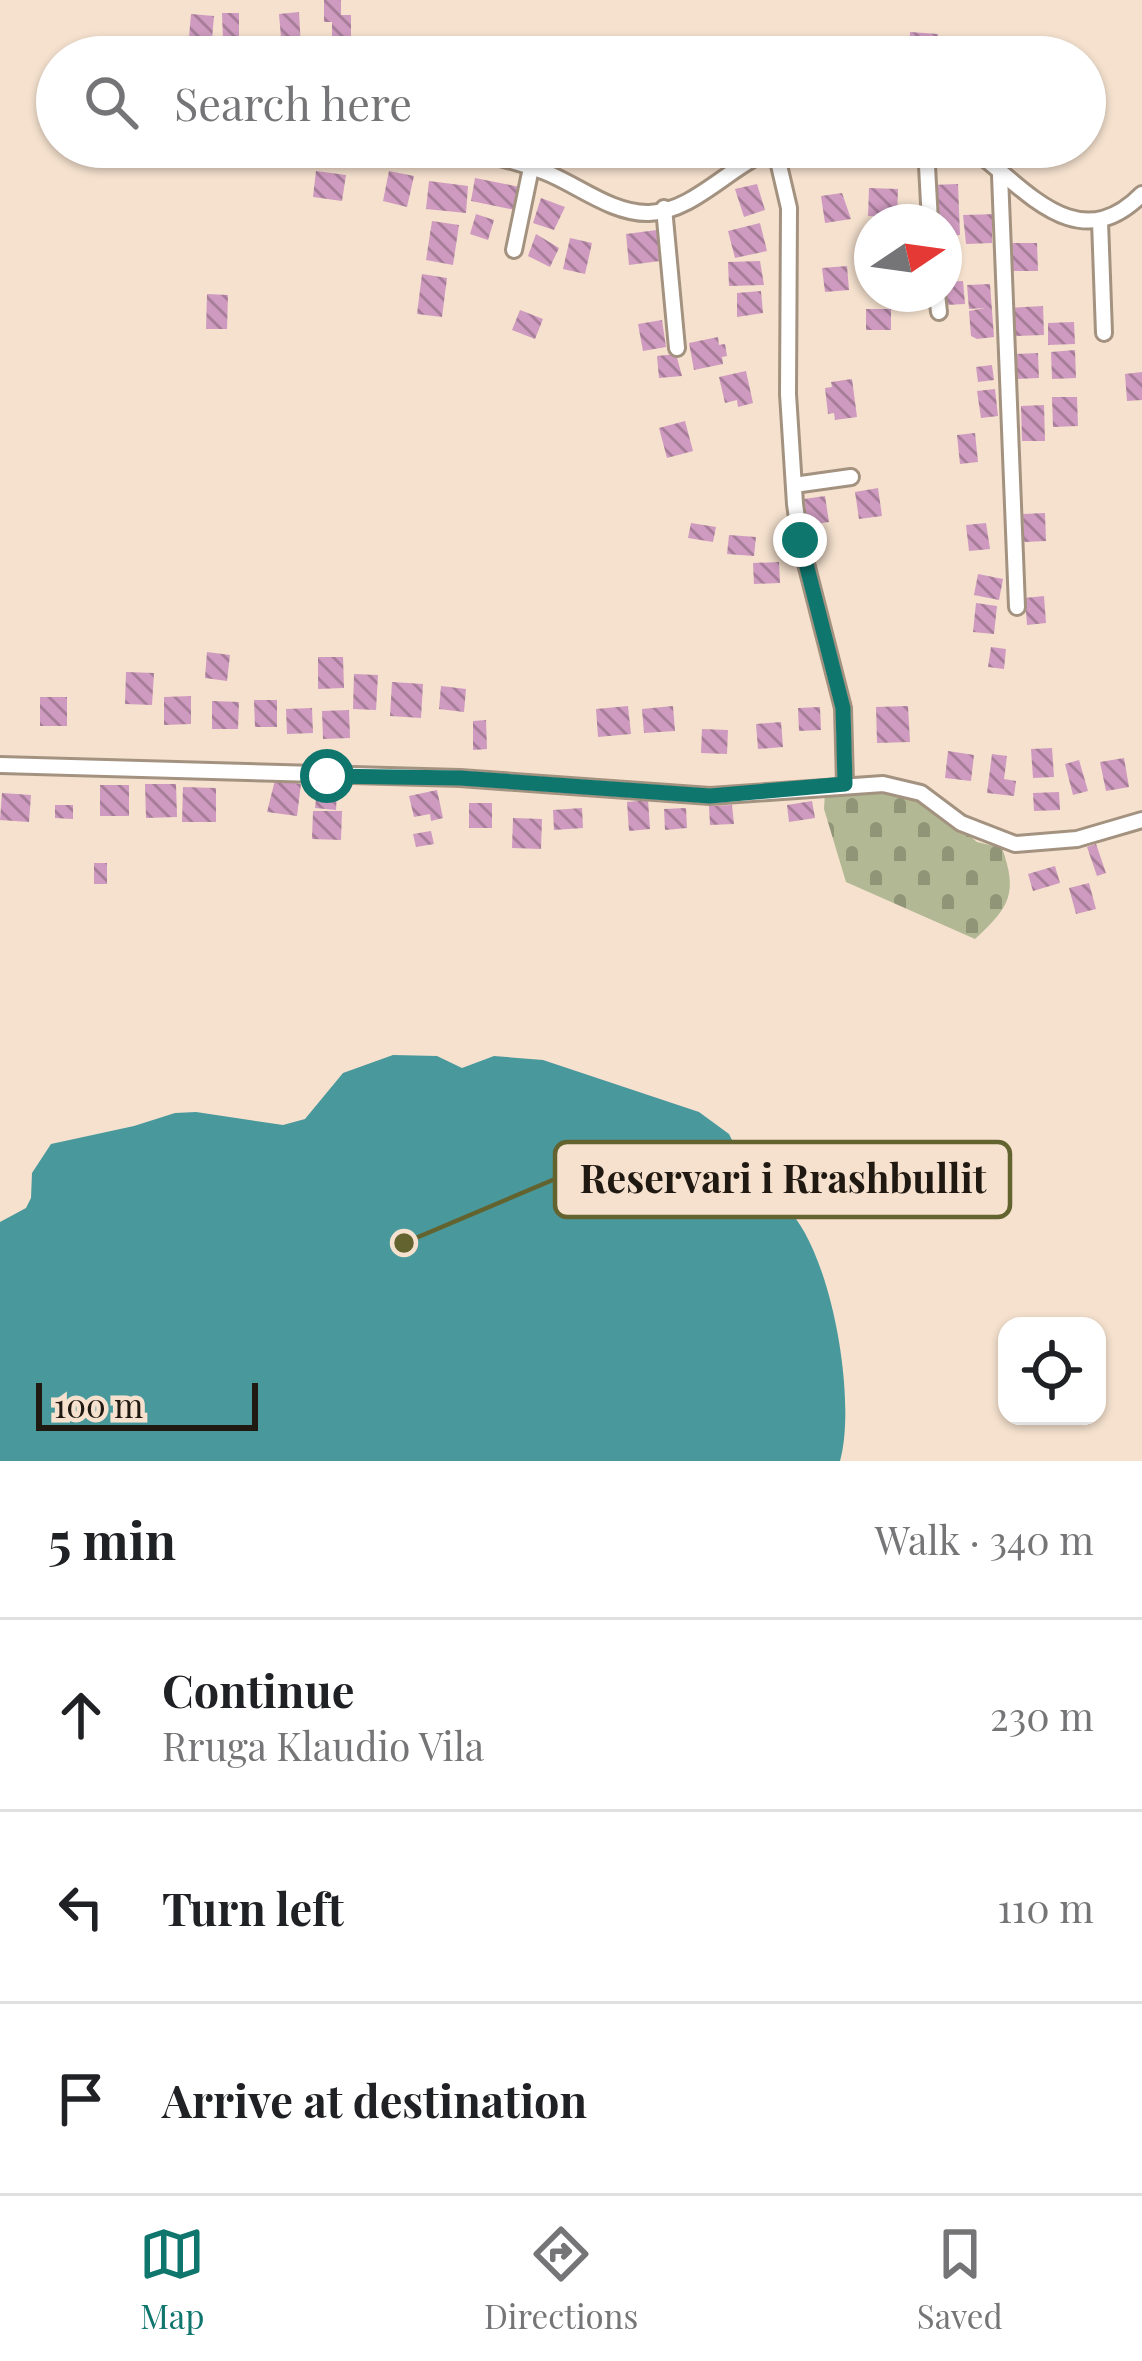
<!DOCTYPE html>
<meta charset="utf-8">
<style>
:root{--surface:#fff;--page:#f6f6f6;--text:#202124;--muted:#757577;--line:#e0e0e0;--accent:#0f766e}
body{margin:0;font-family:"Playfair Display",serif;background:var(--page);color:var(--text)}
.controls{position:absolute;right:36px;bottom:36px;display:grid;overflow:hidden;border-radius:24px;box-shadow:0 3px 9px #0004}
.controls button{width:108px;height:108px;display:grid;place-items:center;padding:0;border:0;border-bottom:3px solid var(--line);background:var(--surface);color:var(--text);font:60px sans-serif}
.compass{position:absolute;left:854px;top:204px;width:108px;height:108px;border-radius:50%;background:var(--surface);box-shadow:0 3px 9px #0004;rotate:77deg}
.scale{position:absolute;left:36px;bottom:30px;width:222px;box-sizing:border-box;padding-left:12px;border:6px solid #201912;border-top:0;font-size:33px;line-height:42px;white-space:nowrap;color:#201912;-webkit-text-stroke:9px #f5e1ce;paint-order:stroke}
.stop{position:absolute;width:36px;height:36px;margin:-27px;border:9px solid #0f766e;border-radius:50%;background:#fff}
.stop.end{background:#0f766e;border-color:#fff;box-shadow:0 3px 12px #0008}
.list{margin:0;padding:0;list-style:none}
h2{display:flex;justify-content:space-between;align-items:center;height:156px;margin:0;padding:0 48px;font-size:51px}
h2 small{font-size:39px;font-weight:400;color:var(--muted)}
.list li{display:grid;grid-template-columns:78px 1fr auto;gap:36px;align-items:center;box-sizing:border-box;height:192px;padding:0 48px;border-top:3px solid var(--line)}
.list b{display:block;font-size:45px;white-space:nowrap}
.list p{margin:0;font-size:39px;white-space:nowrap;color:var(--muted)}
.list em{font-size:39px;font-style:normal;color:var(--muted)}
.icon{flex:none;width:66px;height:66px;fill:none;stroke:currentColor;stroke-width:2;stroke-linecap:round;stroke-linejoin:round}
.map{position:relative;flex:none;width:1142px;height:1461px;overflow:hidden}
.search{position:absolute;background:var(--surface);box-shadow:0 3px 9px #0004;left:36px;right:36px;top:36px;height:132px;display:flex;align-items:center;gap:30px;box-sizing:border-box;padding:0 42px;border-radius:66px;color:var(--muted);font-size:45px}
.sheet{height:732px;background:var(--surface)}
nav{display:flex;justify-content:space-around;align-items:center;box-sizing:border-box;height:168px;border-top:3px solid var(--line);background:var(--surface);font-size:33px;color:var(--muted)}
nav a{display:grid;justify-items:center;gap:6px}
nav .on{color:var(--accent)}
.map>svg:first-child{display:block}
</style>
<div class="map">
<svg width="1142" height="1461" viewBox="0 0 1142 1461">
<defs>
<pattern id="cemetery-stones" width="16" height="16" patternUnits="userSpaceOnUse" patternTransform="scale(3)"><rect width="16" height="16" fill="#b1b893"/><path d="M2 7V4a2 2 0 0 1 4 0v3zM10 15v-3a2 2 0 0 1 4 0v3z" fill="#909577"/></pattern>
<pattern id="building-back-hatch" width="6" height="6" patternUnits="userSpaceOnUse" patternTransform="scale(3)"><rect width="6" height="6" fill="#ce9abf"/><path d="M-1 5l2 2M0 0l6 6M5-1l2 2" fill="none" stroke="#a77d9a"/></pattern>
</defs>
<rect width="100%" height="100%" fill="#f5e1ce"/>
<!-- cemetery -->
<path fill="url(#cemetery-stones)" d="M909 787 977 842 1002 848C1018 893 1010 907 975 939L846 882 824 809 825 793Z"/>
<!-- water -->
<path fill="#49989c" d="M393 1055 437 1056 462 1068 494 1056 543 1060 699 1112 729 1134 759 1194C768 1197 778 1199 784 1205 832 1249 857 1401 840 1461H0V1222L26 1208 31 1198 32 1173 51 1144 134 1126 175 1113 196 1112 283 1125 305 1119 343 1073Z"/>
<!-- building -->
<g fill="url(#building-back-hatch)">
<path d="M324 0H341V15H351V39L332 38V22H324Z"/>
<path d="M299 12 301 48 282 50 279 14Z"/>
<path d="M222 13H239V39H223Z"/>
<path d="M191 14 214 16 212 39 189 37Z"/>
<path d="M910 32 938 34 937 54 909 53Z"/>
<path d="M528 147 552 148 549 161 526 156Z"/>
<path d="M316 171 346 175 342 201 313 197Z"/>
<path d="M389 171 414 176 407 207 383 201Z"/>
<path d="M475 178 520 187 515 210 471 201Z"/>
<path d="M429 181 468 186 466 213 426 209Z"/>
<path d="M757 184 765 210 744 217 735 189Z"/>
<path d="M958 184 960 235 944 236V222H934L932 185Z"/>
<path d="M869 188 898 189 897 217 868 216Z"/>
<path d="M842 193 851 219 825 223 821 196Z"/>
<path d="M541 198 565 207 554 230 533 223Z"/>
<path d="M476 214 494 220 488 240 470 234Z"/>
<path d="M998 214V225H992V243L966 244 963 215Z"/>
<path d="M432 221 459 225 453 265 426 260Z"/>
<path d="M760 223 767 251 735 258 728 231Z"/>
<path d="M657 230V237L662 236 664 249H659L660 261 629 265 626 234Z"/>
<path d="M536 234 559 248 550 267 528 256Z"/>
<path d="M570 238 592 243 585 274 563 269Z"/>
<path d="M1009 243H1037L1038 271H1009Z"/>
<path d="M760 261 764 285 729 286 728 262Z"/>
<path d="M847 266 849 290 825 292 822 268Z"/>
<path d="M422 274 447 278 442 317 417 314Z"/>
<path d="M963 281 965 304 946 305 944 282Z"/>
<path d="M990 284 994 337 977 339 971 336 969 311 985 308 969 309 967 285Z"/>
<path d="M761 291 763 313 737 317V293Z"/>
<path d="M207 294 228 295 227 329H206Z"/>
<path d="M1043 306 1044 335 1016 336 1009 308Z"/>
<rect x="866" y="309" width="25" height="21"/>
<path d="M520 310 543 319 535 339 512 330Z"/>
<path d="M662 320 666 347 643 351 638 324Z"/>
<path d="M1074 322 1075 344 1048 345V323Z"/>
<path d="M718 337 719 345 725 344 727 356 722 357 723 364 694 370 689 343Z"/>
<path d="M1075 350 1076 378 1052 379 1051 352Z"/>
<path d="M1038 353 1039 378 1016 379 1015 354Z"/>
<path d="M676 354 682 376 659 378 657 356Z"/>
<path d="M992 365 994 380 978 382 976 367Z"/>
<path d="M746 371 753 403 738 407 737 400 725 403 719 377Z"/>
<path d="M1142 372V400L1127 401 1125 374Z"/>
<path d="M852 379 857 417 835 420 834 413 828 414 825 388 832 387 831 382Z"/>
<path d="M995 389 998 416 981 418 977 391Z"/>
<path d="M1052 397H1077L1078 426 1053 427Z"/>
<path d="M1044 405 1045 441H1022L1021 406Z"/>
<path d="M685 421 693 451 667 458 659 428Z"/>
<path d="M975 433 978 462 960 464 957 435Z"/>
<path d="M878 488 882 516 859 519 855 492Z"/>
<path d="M825 496 829 522 808 525 804 499Z"/>
<path d="M1045 513 1046 541 1024 542 1023 514Z"/>
<path d="M691 523 716 527 713 542 688 538Z"/>
<path d="M986 523 990 549 969 551 966 525Z"/>
<path d="M729 535 756 537 754 556 727 554Z"/>
<path d="M779 562 780 583 754 584 753 563Z"/>
<path d="M978 574 1003 579 999 600 974 595Z"/>
<path d="M1044 596 1046 623 1027 625 1025 598Z"/>
<path d="M976 603 997 606 994 634 973 632Z"/>
<path d="M991 647 1006 649 1004 669 988 667Z"/>
<path d="M207 652 230 655 227 681 205 678Z"/>
<path d="M318 657H343L344 688 318 689Z"/>
<path d="M126 672 154 673 152 705 125 704Z"/>
<path d="M354 674 378 675 376 710 353 709Z"/>
<path d="M392 682 423 684 421 718 390 716Z"/>
<path d="M441 686 466 689 464 712 439 709Z"/>
<path d="M191 696V724L164 725V697Z"/>
<rect x="40" y="697" width="27" height="29"/>
<path d="M254 700H277V727H255Z"/>
<path d="M212 701 239 702 238 729H212Z"/>
<path d="M628 706 631 734 598 737 596 709Z"/>
<path d="M673 706 675 731 644 733 642 709Z"/>
<path d="M908 706 910 742 877 743 876 707Z"/>
<path d="M820 707 821 730 799 731 798 708Z"/>
<path d="M312 708 313 733 287 734 286 709Z"/>
<path d="M349 710 350 738 323 739 322 711Z"/>
<path d="M486 720 487 749 473 750V721Z"/>
<path d="M781 722 783 747 758 749 756 724Z"/>
<path d="M702 729 728 730 727 754 701 753Z"/>
<path d="M1052 748 1054 777 1033 778 1031 749Z"/>
<path d="M948 751 974 755 971 781 945 778Z"/>
<path d="M992 754 1007 756 1004 779 1016 781 1014 796 987 793Z"/>
<path d="M1124 758 1129 787 1106 791 1100 762Z"/>
<path d="M1079 760 1088 791 1073 795 1065 764Z"/>
<path d="M275 780 301 784 297 816 267 812Z"/>
<path d="M145 784H176L177 817 146 818Z"/>
<rect x="100" y="785" width="29" height="31"/>
<path d="M183 787 216 788V822H182Z"/>
<path d="M317 790 337 791 336 810 315 808Z"/>
<path d="M437 790 443 818 431 821 430 814 414 817 409 796Z"/>
<path d="M1059 792 1060 810 1034 811 1033 793Z"/>
<path d="M2 793 31 795 29 822 0 820Z"/>
<path d="M648 800 650 829 629 831 627 802Z"/>
<path d="M812 801 815 818 789 822 787 805Z"/>
<rect x="469" y="803" width="23" height="25"/>
<path d="M55 805H73V819L55 818Z"/>
<path d="M732 805 734 824 710 825 709 806Z"/>
<path d="M582 808 583 828 554 830 553 810Z"/>
<path d="M686 808 687 828 665 830 664 809Z"/>
<path d="M313 811H342L341 840 312 839Z"/>
<path d="M513 818 542 819 541 849 512 848Z"/>
<path d="M431 831 434 844 416 847 413 834Z"/>
<path d="M1096 844 1106 873 1097 876 1087 847Z"/>
<rect x="94" y="863" width="13" height="21"/>
<path d="M1055 866 1060 883 1033 891 1028 874Z"/>
<path d="M1089 883 1096 909 1076 914 1069 888Z"/>
</g>
<g fill="none" stroke-linecap="round" stroke-linejoin="round">
<!-- street casing -->
<g stroke="#a49280" stroke-width="20">
<g id="street">
<path d="M446 147C478 152 514 160 545 172 578 185 612 214 649 213 698 211 734 159 781 147"/>
<path d="M926 147 930 222"/>
<path d="M970 147C1023 185 1076 261 1142 194"/>
<path d="M775 148 789 208 788 394 795 504 800 540 843 708 845 784"/>
<path d="M1000 175 1017 607"/>
<path d="M664 208 677 348"/>
<path d="M1100 221 1104 333"/>
<path d="M514 250 531 168"/>
<path d="M937 294 939 312"/>
<path d="M794 485 851 477"/>
<path d="M0 765 460 778 710 796 883 784 921 793 961 823 1015 844 1077 839 1142 820"/>
</g>
</g>
<!-- street -->
<use href="#street" stroke="#fff" stroke-width="14"/>
</g>
<g fill="none" stroke-linecap="round" stroke-linejoin="round">
<!-- route -->
<path stroke="#0f766e" stroke-width="15" d="M327 776 460 778 710 796 845 784 843 708 800 540"/>
</g>
<!-- callouts -->
<path fill="none" stroke="#636330" stroke-width="4.5" d="M404 1243L555 1179"/>
<circle fill="#636330" stroke="#f5e1ce" stroke-width="4.5" cx="404" cy="1243" r="12"/>
<rect fill="#f5e1ce" stroke="#636330" stroke-width="4.5" x="555" y="1142" width="455" height="75" rx="12"/>
<g font-size="39" text-anchor="middle" font-weight="bold" fill="#201912">
<text x="783" y="1193">Reservari i Rrashbullit</text>
</g>
</svg>
<div class="controls">
<button><svg class="icon" aria-label="locate" viewBox="0 0 24 24"><circle cx="12" cy="12" r="6"/><path d="M12 2v4M12 18v4M2 12h4M18 12h4"/></svg></button>
</div>
<svg class="compass" viewBox="-18 -18 36 36"><path d="M0-13l5 13h-10z" fill="#e53935"/><path d="M0 13l5-13h-10z" fill="#757577"/></svg>
<div class="scale">100 m</div>
<div class="stop" style="left:327px;top:776px"></div>
<div class="stop end" style="left:800px;top:540px"></div>
<div class="search"><svg class="icon" aria-label="search" viewBox="0 0 24 24"><circle cx="10" cy="10" r="6"/><path d="M15 15l6 6"/></svg>Search here</div>
</div>
<section class="sheet">
<h2>5 min<small>Walk · 340 m</small></h2>
<ul class="list">
<li><svg class="icon" aria-label="ahead" viewBox="0 0 24 24"><path d="M12 20V5M6 11l6-6 6 6"/></svg><div><b>Continue</b><p>Rruga Klaudio Vila</p></div><em>230 m</em></li>
<li><svg class="icon" aria-label="left" viewBox="0 0 24 24"><path d="M17 20v-9H6M10 6l-5 5 5 5"/></svg><div><b>Turn left</b></div><em>110 m</em></li>
<li><svg class="icon" aria-label="arrive" viewBox="0 0 24 24"><path d="M6 21V4h12l-3 4 3 4H6"/></svg><div><b>Arrive at destination</b></div></li>
</ul>
</section>
<nav>
<a class="on"><svg class="icon" aria-label="map" viewBox="0 0 24 24"><path d="M3 6l6-2 6 2 6-2v14l-6 2-6-2-6 2zM9 4v14M15 6v14"/></svg>Map</a>
<a><svg class="icon" aria-label="directions" viewBox="0 0 24 24"><path d="M12 3l9 9-9 9-9-9zM9 14v-3h6M13 9l2 2-2 2"/></svg>Directions</a>
<a><svg class="icon" aria-label="saved" viewBox="0 0 24 24"><path d="M7 4h10v16l-5-4-5 4z"/></svg>Saved</a>
</nav>
